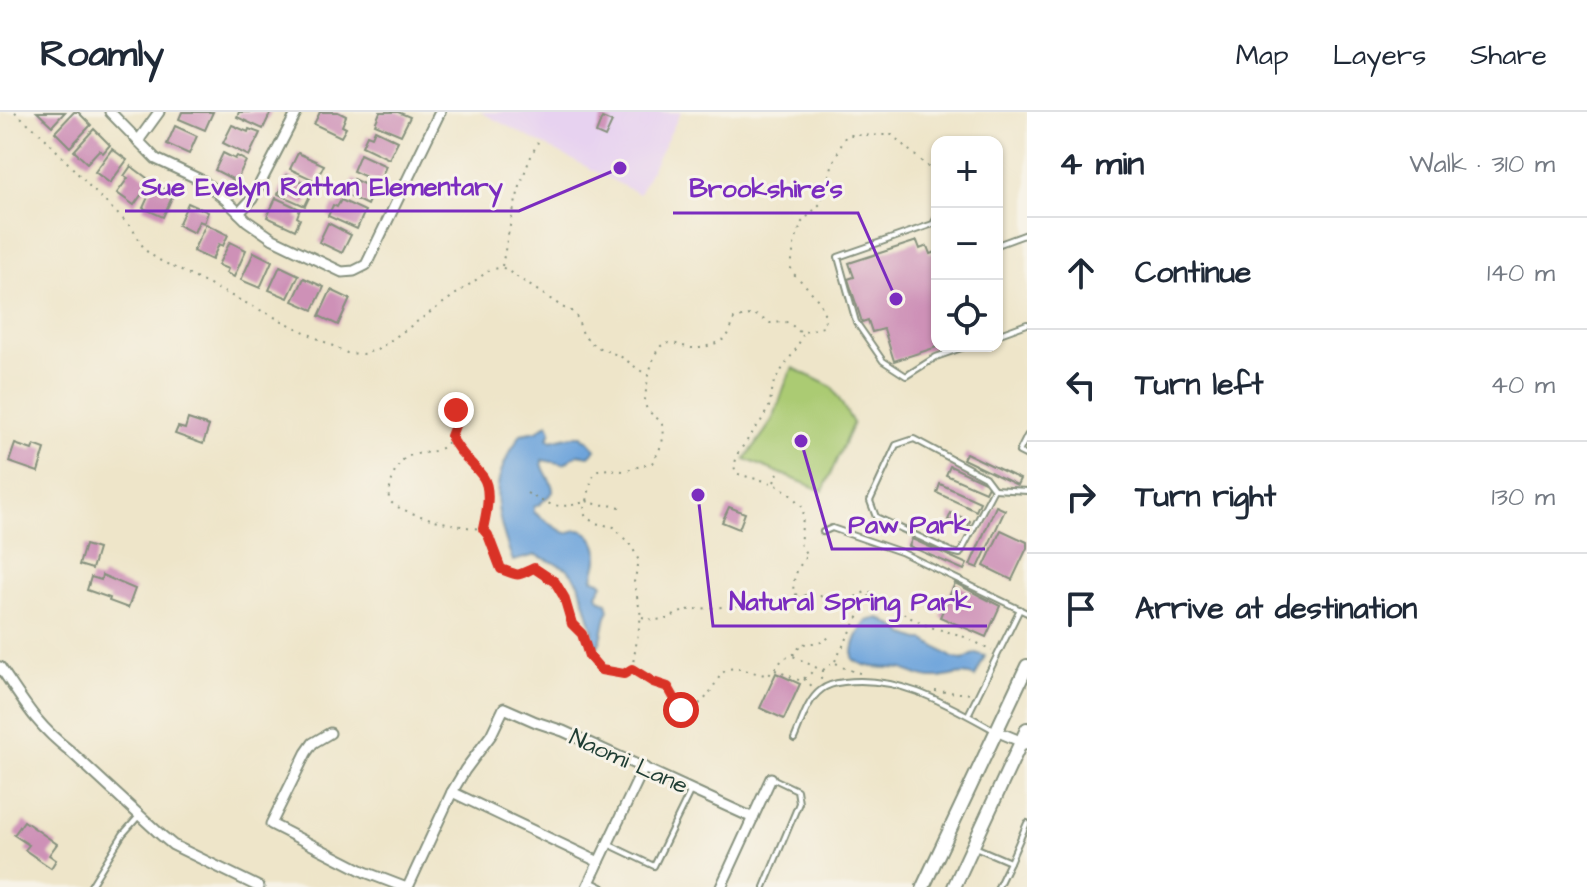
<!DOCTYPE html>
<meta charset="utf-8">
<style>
:root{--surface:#fff;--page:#f6f6f7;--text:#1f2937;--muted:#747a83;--line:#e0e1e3}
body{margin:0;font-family:"Architects Daughter",sans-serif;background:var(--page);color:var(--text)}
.controls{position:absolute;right:24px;top:24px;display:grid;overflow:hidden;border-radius:16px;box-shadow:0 2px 6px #0004}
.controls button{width:72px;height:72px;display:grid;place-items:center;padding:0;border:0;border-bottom:2px solid var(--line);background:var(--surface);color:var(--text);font:40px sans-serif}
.stop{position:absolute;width:24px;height:24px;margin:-18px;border:6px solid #d93025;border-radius:50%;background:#fff}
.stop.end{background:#d93025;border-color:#fff;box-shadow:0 2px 8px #0008}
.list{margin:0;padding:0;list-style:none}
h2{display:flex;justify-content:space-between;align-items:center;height:104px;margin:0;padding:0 32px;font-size:34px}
h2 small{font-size:26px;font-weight:400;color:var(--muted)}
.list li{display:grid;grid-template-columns:52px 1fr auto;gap:24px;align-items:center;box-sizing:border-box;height:112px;padding:0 32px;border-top:2px solid var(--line)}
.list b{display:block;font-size:30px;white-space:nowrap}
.list em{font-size:26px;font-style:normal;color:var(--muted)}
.icon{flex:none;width:44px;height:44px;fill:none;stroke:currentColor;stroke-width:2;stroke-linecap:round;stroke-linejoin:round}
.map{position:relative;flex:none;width:1027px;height:775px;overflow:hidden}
header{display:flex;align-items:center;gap:48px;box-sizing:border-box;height:112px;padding:0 40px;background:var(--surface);border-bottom:2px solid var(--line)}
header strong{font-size:38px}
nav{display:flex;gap:44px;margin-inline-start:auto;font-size:28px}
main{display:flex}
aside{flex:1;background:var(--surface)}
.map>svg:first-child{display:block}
</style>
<header>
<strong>Roamly</strong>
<nav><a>Map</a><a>Layers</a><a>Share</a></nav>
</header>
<main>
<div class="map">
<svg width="1027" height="775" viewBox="0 0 1027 775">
<rect width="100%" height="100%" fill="#f7f3e8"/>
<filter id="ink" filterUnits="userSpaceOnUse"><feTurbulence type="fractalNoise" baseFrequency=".0125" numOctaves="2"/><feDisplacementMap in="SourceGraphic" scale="16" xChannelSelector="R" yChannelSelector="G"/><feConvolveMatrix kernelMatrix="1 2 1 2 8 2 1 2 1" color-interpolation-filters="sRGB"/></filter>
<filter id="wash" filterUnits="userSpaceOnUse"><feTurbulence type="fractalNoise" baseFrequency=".006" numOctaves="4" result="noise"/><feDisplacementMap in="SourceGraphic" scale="32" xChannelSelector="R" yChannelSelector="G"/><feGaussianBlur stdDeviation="1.8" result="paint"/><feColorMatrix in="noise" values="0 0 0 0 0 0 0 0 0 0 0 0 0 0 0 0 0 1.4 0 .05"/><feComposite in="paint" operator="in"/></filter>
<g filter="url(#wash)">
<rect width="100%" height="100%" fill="#eee5c9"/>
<!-- built -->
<path fill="#e7d2f0" d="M480 0H681L639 82Z"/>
<!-- green -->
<path fill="#abcb73" stroke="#658454" stroke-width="2" d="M793 256 832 275 853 311 823 379 745 347C753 335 764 323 771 310 781 292 782 273 793 256Z"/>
<!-- water -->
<g fill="#6ea4db" stroke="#467088" stroke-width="2">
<path d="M548 311 551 319 548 326 551 329 572 324H582L584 327 588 328 596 337 589 344 578 342 564 352 542 348C541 360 554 368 553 380L540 392 534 395V400C537 403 562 420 566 421 577 422 568 418 579 418 588 419 595 428 597 435 600 446 594 457 593 467L600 469 603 472 597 482 599 487 607 491 609 498C602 509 605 523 598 534L593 529V519L579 471 567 456 536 443 513 449C504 425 493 393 499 368 502 352 513 335 521 322L537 319Z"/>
<path d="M879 506 899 517 905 523 919 528H925L953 546 963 548 976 541 985 544 975 565C962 558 947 567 932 566 921 566 912 560 902 557 884 554 869 559 853 547 852 532 858 521 867 509Z"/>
</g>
<g id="blocks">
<!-- building -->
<g fill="#ce91b7">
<path d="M37 0H65L52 14Z"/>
<path d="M74 0H78L91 13 70 35 55 20Z"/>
<path d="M182 0H213L205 18 179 7Z"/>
<path d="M239 0H271L263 17 237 5Z"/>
<path d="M320 0H338L346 4 342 14 346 16 341 25 314 12Z"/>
<path d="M380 0H398L410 5 401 23 375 12Z"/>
<path d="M602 6 612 10 605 25 596 21Z"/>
<path d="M232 13 248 20 249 17 260 21 249 44 223 31Z"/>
<path d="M175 14 197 24 189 42 167 32Z"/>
<path d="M94 17 110 33 103 41 99 38 87 51 74 39Z"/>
<path d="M375 18 398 29 389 47 362 34 367 23 372 25Z"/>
<path d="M112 37 127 48 110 71 95 60Z"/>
<path d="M223 41 235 47 237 44 246 49 236 69 215 58Z"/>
<path d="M298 41 324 53 316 69 290 57Z"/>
<path d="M360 42 386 54 379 71 353 59Z"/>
<path d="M131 54 151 69 134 93 117 81 128 66 124 64Z"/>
<path d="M287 63 314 75 305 94 278 82Z"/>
<path d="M353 67 374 77 367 93 345 82Z"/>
<path d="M154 72 174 81 163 105 143 96Z"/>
<path d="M276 86 300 97 297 105 300 107 295 118 267 105Z"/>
<path d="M341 88 365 99 357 117 328 104 333 93 337 95Z"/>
<path d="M188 91 208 100 204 111 199 109 194 121 178 113Z"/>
<path d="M328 111 351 123 342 141 319 130Z"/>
<path d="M206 112 228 123 223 134 219 132 212 148 193 139Z"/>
<path d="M917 129 920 137 927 134 930 142 936 140 937 145V235L894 249 884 217 872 220 868 208 862 210 848 167 854 165 849 151Z"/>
<path d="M230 130 246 138 234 165 226 161 228 157 218 153Z"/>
<path d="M254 140 272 149 260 176 241 168Z"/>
<path d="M280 154 299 163 288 186 269 178Z"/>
<path d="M304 166 324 175 313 198 293 189Z"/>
<path d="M331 178 350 187 338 213 319 204Z"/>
<path d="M188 307 209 314 203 332 175 322 178 315 185 317Z"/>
<path d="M15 332 32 338 34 333 45 337 38 360 9 350Z"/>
<path d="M966 341 1020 367 1017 373 963 347Z"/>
<path d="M950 354 989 372 985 380 946 363Z"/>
<path d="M940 372 980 390 976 399 937 381Z"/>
<path d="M996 394 1005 398 978 456 970 453Z"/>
<path d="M729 395 745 401 739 417 722 410Z"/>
<path d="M951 401 970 409 967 417 948 408Z"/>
<path d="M1001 418 1027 430V436L1012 468 984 454Z"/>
<path d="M912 427 967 452 964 458 909 434Z"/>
<path d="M85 433 98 437 92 457 79 453Z"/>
<path d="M102 463 135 477 128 496 109 489 110 486 87 478 91 465 101 468Z"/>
<path d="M955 471 1000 494 986 525 940 505Z"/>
<path d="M776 561 800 572 784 607 760 596Z"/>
<path d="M24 709 57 732 49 743 56 748 51 756 25 738 29 733 14 723Z"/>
</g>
</g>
</g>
<g filter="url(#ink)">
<use href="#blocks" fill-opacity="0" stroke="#86917e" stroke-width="2"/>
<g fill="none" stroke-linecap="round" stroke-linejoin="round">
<!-- service casing -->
<g stroke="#86917e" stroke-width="8">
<g id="service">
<path d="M937 105 933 112 838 145 856 210 883 249 906 264 936 245 967 234"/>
<path d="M997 133 1027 122"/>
<path d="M997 223 1027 212"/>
<path d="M1027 324 1019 340 1027 344"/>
<path d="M914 327 985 365 994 377 960 442 952 440 876 405 870 389 896 333Z"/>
<path d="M994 377 1027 379"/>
<path d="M823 420 832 416 901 440 1027 501"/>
<path d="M968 603 1020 497"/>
<path d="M794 627C801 612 807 588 821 578 827 573 835 571 844 570 899 563 947 592 994 618"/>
<path d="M610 733 654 754 690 680"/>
<path d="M975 735 1010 750 998 775"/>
<path d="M1010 750 1027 711"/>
<path d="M592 770 602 775"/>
<path d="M90 775 123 722 138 705"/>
<path d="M764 775 799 691 797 678 774 667"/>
</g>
</g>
<!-- minor casing -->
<g stroke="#86917e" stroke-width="13">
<g id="minor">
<path d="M110 0 156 47 203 69 226 88 247 109 273 127 342 160 354 159 366 153 440 0"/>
<path d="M138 29 159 0"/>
<path d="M239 101 252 87 297 0"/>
<path d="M0 555C24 590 36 613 70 639L161 723 173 733 259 775"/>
<path d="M996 619 1027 632"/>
<path d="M330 621 313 631 306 641 271 712 365 760 404 775"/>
<path d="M452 680 599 750"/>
<path d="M408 775 452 680 465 658 491 623 504 596 536 610 563 619 753 706"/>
<path d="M587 775 644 655"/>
<path d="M721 775 771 666"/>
</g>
</g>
<!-- secondary casing -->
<g stroke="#86917e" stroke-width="16">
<g id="secondary">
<path d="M923 775 1027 554"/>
<path d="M954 775 1027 617"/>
</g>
</g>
<!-- path -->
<g stroke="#86917e" stroke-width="2" stroke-dasharray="2 6" stroke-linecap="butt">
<path d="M15 0 44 25 92 77 132 116 145 138 157 147 347 241 362 242 377 238 490 158 502 155 564 196C582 201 576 213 586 226 597 239 614 239 626 248 634 254 640 259 648 263 652 254 654 240 661 234 671 227 681 235 692 236 699 237 705 235 711 233 728 227 729 224 734 207L754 202 770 211 788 210 801 221 823 215C832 195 805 174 792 160L791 156 794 133 802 110 820 92 833 51 845 25 849 23H892L937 63"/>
<path d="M502 154C510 112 518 68 538 30"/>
<path d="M461 298H456L452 295 454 287H462C463 297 452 326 445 333 434 344 416 338 404 347 398 353 394 360 392 368 391 373 388 382 389 387 393 401 468 417 483 417L488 423 501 457 524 463 534 456 555 470 564 485 572 512 582 522 589 544 601 558 624 562 631 558"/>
<path d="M452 327C460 341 480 357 485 369 491 382 486 403 483 416"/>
<path d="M774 370 778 361"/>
<path d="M527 381C549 394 561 398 587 389L592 366 598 358 610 357 623 359 652 351C659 340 669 321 660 309 655 304 649 301 646 295 643 286 648 273 648 263"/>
<path d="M620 395C608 392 597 394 587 389L583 399 586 405 595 411 614 415 632 435 639 449 634 470 641 504 632 557 653 570 668 575 681 598C713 596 713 562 729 557 738 554 757 563 769 563L784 546 793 544 823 559 820 571"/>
<path d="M797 483 794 481C791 467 799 454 807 443L800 432 804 397C795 387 786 377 774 372 761 367 748 366 736 361L734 354 738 341 761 309 769 295 774 269 796 237 803 223"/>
<path d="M642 505 653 508 666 507 686 498 734 494 782 495 800 483 820 484 845 493 858 483 868 479 911 506 930 515 960 523 992 538"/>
<path d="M793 543 802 532 823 530 829 525"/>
<path d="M835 549 871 481"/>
<path d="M775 558 801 569 811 561 813 556"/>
<path d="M823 558 834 550 846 557 863 562"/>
<path d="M804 567 814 576"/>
<path d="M935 579 972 582"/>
</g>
<!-- service -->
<use href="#service" stroke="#fff" stroke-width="4"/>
<!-- minor -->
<use href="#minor" stroke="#fff" stroke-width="9"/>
<!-- secondary -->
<use href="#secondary" stroke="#fff" stroke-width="12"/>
</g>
</g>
<g fill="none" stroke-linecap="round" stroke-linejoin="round" filter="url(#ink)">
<!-- route -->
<path stroke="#d93025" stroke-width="10" d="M456 298H461L451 324C458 341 473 351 483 365 492 378 486 403 483 417L488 423 501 457C522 465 516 464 534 456L555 470 564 485 572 512 582 522 589 544 601 558 624 562 632 557 653 570 668 575 681 598"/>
</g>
<g text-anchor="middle" stroke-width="6" stroke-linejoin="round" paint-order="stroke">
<!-- street labels -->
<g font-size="24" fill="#1f3d34" stroke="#f7f3e8">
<text transform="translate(629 649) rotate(24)" y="8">Naomi Lane</text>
</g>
</g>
<!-- callouts -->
<path fill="none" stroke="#7b2cbf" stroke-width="3" d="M620 56L519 99H125M896 187L858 101H673M801 329L832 437H985M698 383L713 514H987"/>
<g fill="#7b2cbf" stroke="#f7f3e8" stroke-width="3">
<circle cx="620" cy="56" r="8"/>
<circle cx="896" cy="187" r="8"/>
<circle cx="801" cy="329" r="8"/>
<circle cx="698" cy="383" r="8"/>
</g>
<g font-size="26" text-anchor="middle" font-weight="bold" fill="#7b2cbf" stroke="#f7f3e8" stroke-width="6" stroke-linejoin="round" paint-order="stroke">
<text x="322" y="83">Sue Evelyn Rattan Elementary</text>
<text x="766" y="85">Brookshire's</text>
<text x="909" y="421">Paw Park</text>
<text x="850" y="498">Natural Spring Park</text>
</g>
</svg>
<div class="controls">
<button>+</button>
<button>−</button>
<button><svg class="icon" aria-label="locate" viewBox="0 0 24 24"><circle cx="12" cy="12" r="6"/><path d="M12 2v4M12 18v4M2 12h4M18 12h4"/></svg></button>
</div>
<div class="stop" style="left:681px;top:598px"></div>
<div class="stop end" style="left:456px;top:298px"></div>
</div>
<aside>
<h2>4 min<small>Walk · 310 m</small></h2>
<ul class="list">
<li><svg class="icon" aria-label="ahead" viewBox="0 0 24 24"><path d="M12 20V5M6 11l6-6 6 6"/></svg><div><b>Continue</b></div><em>140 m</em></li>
<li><svg class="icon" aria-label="left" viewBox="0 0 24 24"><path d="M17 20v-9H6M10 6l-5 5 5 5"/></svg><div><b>Turn left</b></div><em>40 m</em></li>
<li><svg class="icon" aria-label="right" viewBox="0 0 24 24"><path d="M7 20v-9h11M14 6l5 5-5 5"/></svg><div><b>Turn right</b></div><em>130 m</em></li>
<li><svg class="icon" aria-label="arrive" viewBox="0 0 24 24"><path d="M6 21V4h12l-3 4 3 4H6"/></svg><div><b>Arrive at destination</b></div></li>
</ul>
</aside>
</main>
